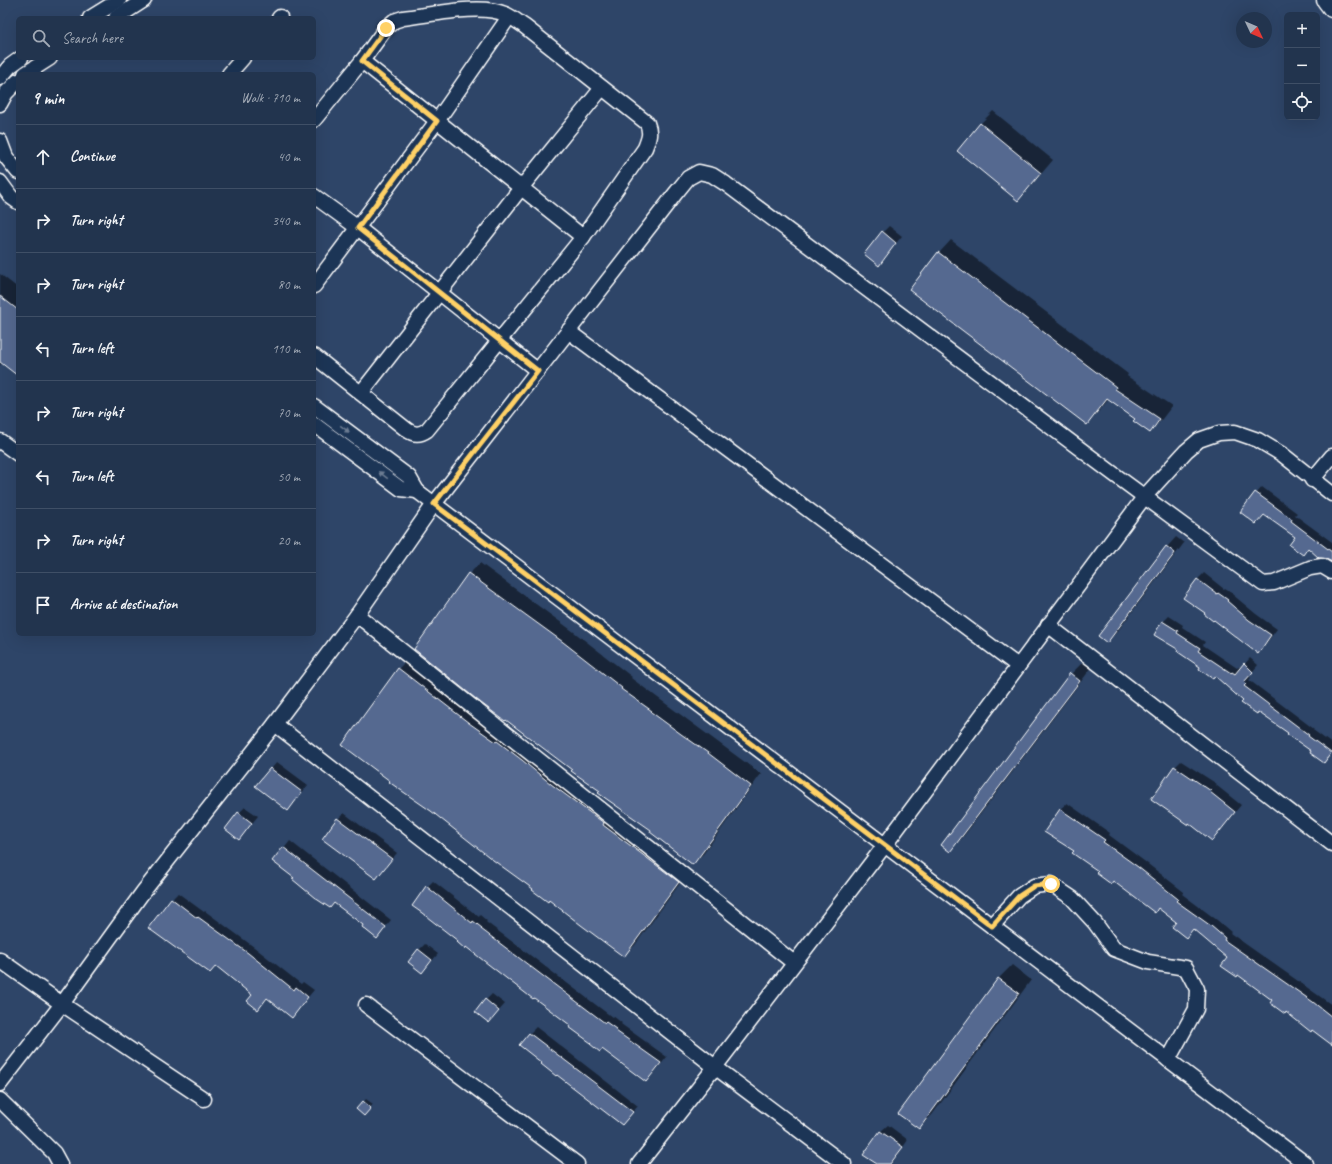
<!DOCTYPE html>
<meta charset="utf-8">
<style>
:root{--surface:#22344e;--page:#2a3c55;--text:#f1f3f6;--muted:#a2aab6;--line:#3f4f66}
body{margin:0;font-family:Caveat,sans-serif;background:var(--page);color:var(--text)}
.controls{position:absolute;right:12px;top:12px;display:grid;overflow:hidden;border-radius:6px;box-shadow:0 4px 16px #0002}
.controls button{width:36px;height:36px;display:grid;place-items:center;padding:0;border:0;border-bottom:1px solid var(--line);background:var(--surface);color:var(--text);font:20px sans-serif}
.compass{position:absolute;left:1236px;top:12px;width:36px;height:36px;border-radius:50%;background:var(--surface);box-shadow:0 4px 16px #0002;rotate:134deg}
.stop{position:absolute;width:12px;height:12px;margin:-9px;border:3px solid #ffd166;border-radius:50%;background:#fff}
.stop.end{background:#ffd166;border-color:#fff;box-shadow:0 1px 4px #0008}
.list{margin:0;padding:0;list-style:none}
h2{display:flex;justify-content:space-between;align-items:center;height:52px;margin:0;padding:0 16px;font-size:17px}
h2 small{font-size:13px;font-weight:400;color:var(--muted)}
.list li{display:grid;grid-template-columns:26px 1fr auto;gap:12px;align-items:center;box-sizing:border-box;height:64px;padding:0 16px;border-top:1px solid var(--line)}
.list b{display:block;font-size:15px;white-space:nowrap}
.list em{font-size:13px;font-style:normal;color:var(--muted)}
.icon{flex:none;width:22px;height:22px;fill:none;stroke:currentColor;stroke-width:2;stroke-linecap:round;stroke-linejoin:round}
.map{position:relative;flex:none;width:1332px;height:1164px;overflow:hidden}
.search{position:absolute;background:var(--surface);box-shadow:0 4px 16px #0002;left:16px;top:16px;width:300px;height:44px;display:flex;align-items:center;gap:10px;box-sizing:border-box;padding:0 14px;border-radius:6px;color:var(--muted);font-size:15px}
.panel{position:absolute;background:var(--surface);box-shadow:0 4px 16px #0002;left:16px;top:72px;width:300px;height:564px;border-radius:6px}
.map>svg:first-child{display:block}
</style>
<div class="map">
<svg width="1332" height="1164" viewBox="0 0 1332 1164">
<rect width="100%" height="100%" fill="#2e4568"/>
<filter id="ink" filterUnits="userSpaceOnUse"><feTurbulence type="fractalNoise" baseFrequency=".025" numOctaves="2"/><feDisplacementMap in="SourceGraphic" scale="8" xChannelSelector="R" yChannelSelector="G"/><feConvolveMatrix kernelMatrix="1 2 1 2 8 2 1 2 1" color-interpolation-filters="sRGB"/></filter>
<g filter="url(#ink)">
<!-- shadow -->
<g fill="#0007">
<path d="M993 111 1053 160 1030 187 1018 200 980 124Z"/>
<path d="M889 226 902 236 879 264 883 232Z"/>
<path d="M951 240 1128 374 1127 376 1172 406 1162 419 1150 432 1136 418 1109 399 1099 411 1087 424 939 253Z"/>
<path d="M0 274 18 288V374L2 363 0 366Z"/>
<path d="M1262 487 1297 513 1295 515 1332 542V560L1309 548 1303 554 1296 536 1264 514 1241 512Z"/>
<path d="M1176 537 1184 543 1117 632 1107 642 1167 547Z"/>
<path d="M480 563 574 632 632 677 631 678 761 774 704 853 693 864 601 791 469 574Z"/>
<path d="M1204 573 1224 589 1225 588 1233 593 1232 594 1256 614 1277 629 1264 646 1258 653 1206 613 1197 580Z"/>
<path d="M1169 616 1183 625 1182 627 1205 642 1203 645 1237 668 1239 667 1241 668 1250 658 1258 665 1249 676 1251 678 1249 680 1314 729 1313 730 1332 744V752L1329 756 1324 762 1312 751 1289 733 1244 701 1215 675 1180 650 1163 622Z"/>
<path d="M410 657 689 871 635 945 624 955 343 745 399 668Z"/>
<path d="M1084 661 1092 667 963 837 950 850 1071 674Z"/>
<path d="M1181 761 1217 784 1216 785 1241 805 1212 840 1175 767Z"/>
<path d="M277 762 308 785 288 810 271 769Z"/>
<path d="M1067 803 1110 833 1109 835 1144 861 1184 892 1182 894 1217 920 1231 932 1230 933 1332 1005V1044L1273 1000 1228 958 1194 928 1186 937 1177 922 1159 907 1155 912 1113 880 1099 871 1075 851 1060 809Z"/>
<path d="M245 807 258 816 239 839V813Z"/>
<path d="M344 813 397 853 376 878 338 819Z"/>
<path d="M290 841 391 920 377 937 365 925 335 902 295 877 274 861Z"/>
<path d="M433 881 479 917 480 915 487 921 486 922 612 1017 613 1016 622 1023 621 1024 667 1057 652 1075 646 1081 602 1048 592 1043 572 1025 414 906 427 887Z"/>
<path d="M178 893 204 912 205 911 254 947 301 984 303 982 314 990 292 1016 268 998 258 1008 254 995 172 899Z"/>
<path d="M425 944 438 954 422 972 419 950Z"/>
<path d="M1012 965 1031 980 932 1115 919 1128 900 1114 999 978Z"/>
<path d="M492 994 505 1004 489 1022 486 1000Z"/>
<path d="M536 1027 638 1106 622 1124 529 1034Z"/>
<path d="M366 1099 373 1104 367 1112 358 1108Z"/>
<path d="M888 1125 908 1140 891 1164H879L865 1154 881 1131Z"/>
</g>
<!-- building -->
<g fill="#556990" stroke="#fff">
<path d="M980 123 1041 173 1018 201 957 151Z"/>
<path d="M882 231 896 243 879 266 864 254Z"/>
<path d="M938 252 1116 387 1115 389 1160 419 1150 433 1133 421 1135 419 1107 399 1087 425 909 290Z"/>
<path d="M0 296 18 310V376L0 362Z"/>
<path d="M1255 492 1292 519 1291 521 1332 552V562L1326 559 1319 558 1308 548 1303 555 1289 545 1295 537 1264 515 1256 524 1240 512Z"/>
<path d="M1166 546 1175 553 1107 643 1098 636Z"/>
<path d="M468 573 563 642 622 688 621 689 652 711 651 712 681 734 708 753 751 786 693 865 650 832 651 830 598 793 600 791 571 771 572 770 506 720 505 721 481 703 414 649Z"/>
<path d="M1197 579 1217 594 1218 593 1228 600 1227 601 1249 620 1271 635 1258 654 1214 620 1213 621 1204 614 1205 613 1183 598Z"/>
<path d="M1162 621 1178 631 1177 633 1200 648 1198 651 1231 673 1232 672 1235 674 1244 663 1253 672 1244 682 1246 684 1244 686 1309 735 1308 736 1331 753 1324 763 1310 753 1311 751 1287 734 1288 733 1258 712 1257 714 1241 703 1243 701 1215 676 1213 679 1199 669 1200 667 1178 652 1179 650 1154 635Z"/>
<path d="M398 668 469 723 496 742 497 741 522 760 551 784 604 823 603 825 679 882 624 957 581 925 549 900 548 902 532 890 533 889 493 860 431 811 389 782 390 781 342 745Z"/>
<path d="M1070 673 1080 681 950 852 941 845Z"/>
<path d="M1174 766 1211 791 1210 792 1235 812 1212 841 1189 823 1188 825 1151 799Z"/>
<path d="M270 768 302 792 288 811 255 786Z"/>
<path d="M1060 809 1105 840 1103 842 1138 867 1178 899 1176 901 1211 926 1225 938 1224 940 1313 1002 1332 1017V1045L1312 1030 1311 1032 1286 1012 1285 1014 1270 1003 1272 1000 1238 975 1237 977 1221 966 1227 958 1193 929 1186 938 1172 927 1176 922 1158 908 1155 913 1113 881 1111 884 1096 873 1098 871 1072 853 1074 851 1044 832Z"/>
<path d="M238 812 252 823 239 840 225 829Z"/>
<path d="M337 818 392 859 376 879 322 839Z"/>
<path d="M283 847 386 927 377 939 362 927 363 925 334 903 330 908 315 898 292 879 294 878 272 861Z"/>
<path d="M426 886 472 923 473 921 482 928 481 929 605 1023 606 1022 616 1029V1031L661 1063 646 1082 602 1049 600 1052 590 1044 591 1043 569 1027 570 1025 534 998 533 999 466 947 465 949 457 942 458 941 422 913 412 906Z"/>
<path d="M171 898 197 918 198 917 248 953 294 990 296 987 308 997 292 1018 267 998 258 1010 247 1001 252 995 216 966 210 973 148 928Z"/>
<path d="M418 949 432 960 422 973 408 962Z"/>
<path d="M998 978 1019 993 919 1129 898 1114Z"/>
<path d="M485 999 499 1011 489 1023 475 1012Z"/>
<path d="M529 1033 633 1112 622 1125 557 1075 556 1076 541 1064 542 1063 519 1045Z"/>
<path d="M363 1101 371 1108 364 1116 356 1109Z"/>
<path d="M880 1131 903 1147 890 1164H877L863 1155Z"/>
</g>
<g fill="none" stroke-linecap="round" stroke-linejoin="round">
<!-- minor casing -->
<g stroke="#fff" stroke-width="17">
<g id="minor">
<path d="M90 18 119 0"/>
<path d="M116 18 144 0"/>
<path d="M279 18 280 17"/>
<path d="M362 61 583 237"/>
<path d="M25 74 50 58"/>
<path d="M229 74 243 58"/>
<path d="M0 78 10 66 21 58"/>
<path d="M0 104 6 93 18 81"/>
<path d="M314 120 362 61 386 28 394 21 403 18C431 15 480 3 505 14 512 17 518 22 524 26L647 123C651 133 649 138 645 148L583 237 427 430C420 435 414 435 407 430L314 356"/>
<path d="M0 141 6 157 18 172"/>
<path d="M0 182 11 197 18 202"/>
<path d="M314 196 358 228 538 371"/>
<path d="M314 286 437 121 509 17"/>
<path d="M568 331 1018 666"/>
<path d="M361 393 521 188 602 88"/>
<path d="M314 406 409 477 417 491 1306 1164"/>
<path d="M314 424 401 489 417 491"/>
<path d="M0 441 18 454"/>
<path d="M1312 480 1332 456"/>
<path d="M357 615 794 963"/>
<path d="M1048 625 1332 844"/>
<path d="M275 724 715 1067 844 1164"/>
<path d="M992 926 1019 896 1034 886 1051 884 1072 898 1095 923 1114 949 1148 962 1186 968 1197 989 1196 1009 1168 1060"/>
<path d="M0 960 62 1004 204 1099"/>
<path d="M366 1005 577 1164"/>
<path d="M0 1084 62 1004 143 892 275 724 357 615 434 504 675 194 688 178 699 172 712 175 726 184 1115 475 1263 584 1274 583 1310 568 1322 566 1332 572"/>
<path d="M0 1100 54 1153 60 1164"/>
<path d="M639 1164 715 1067 885 845 1145 496 1186 451 1199 440 1219 433 1235 432 1258 440 1283 455 1332 494"/>
</g>
</g>
<!-- major casing -->
<g stroke="#fff" stroke-width="21">
<path id="major" d="M1326 0 1332 8"/>
</g>
<!-- minor -->
<use href="#minor" stroke="#1d3557" stroke-width="14"/>
<!-- major -->
<use href="#major" stroke="#1d3557" stroke-width="18"/>
</g>
<!-- one-way arrows -->
<defs><path id="oneway-solid" d="M-6-.8H1V-3.2L6.5 0L1 3.2V.8H-6Z"/></defs>
<g fill="#6c7c92">
<use href="#oneway-solid" transform="translate(345 429) rotate(37)"/>
<use href="#oneway-solid" transform="translate(383 475) rotate(-143)"/>
</g>
</g>
<g fill="none" stroke-linecap="round" stroke-linejoin="round" filter="url(#ink)">
<!-- route -->
<path stroke="#ffd166" stroke-width="5" d="M386 28 362 61 437 121 358 228 538 371 434 504 992 926 1019 896 1034 886 1051 884"/>
</g>
</svg>
<div class="controls">
<button>+</button>
<button>−</button>
<button><svg class="icon" aria-label="locate" viewBox="0 0 24 24"><circle cx="12" cy="12" r="6"/><path d="M12 2v4M12 18v4M2 12h4M18 12h4"/></svg></button>
</div>
<svg class="compass" viewBox="-18 -18 36 36"><path d="M0-13l5 13h-10z" fill="#e53935"/><path d="M0 13l5-13h-10z" fill="#a2aab6"/></svg>
<div class="stop" style="left:1051px;top:884px"></div>
<div class="stop end" style="left:386px;top:28px"></div>
<div class="search"><svg class="icon" aria-label="search" viewBox="0 0 24 24"><circle cx="10" cy="10" r="6"/><path d="M15 15l6 6"/></svg>Search here</div>
<section class="panel">
<h2>9 min<small>Walk · 710 m</small></h2>
<ul class="list">
<li><svg class="icon" aria-label="ahead" viewBox="0 0 24 24"><path d="M12 20V5M6 11l6-6 6 6"/></svg><div><b>Continue</b></div><em>40 m</em></li>
<li><svg class="icon" aria-label="right" viewBox="0 0 24 24"><path d="M7 20v-9h11M14 6l5 5-5 5"/></svg><div><b>Turn right</b></div><em>340 m</em></li>
<li><svg class="icon" aria-label="right" viewBox="0 0 24 24"><path d="M7 20v-9h11M14 6l5 5-5 5"/></svg><div><b>Turn right</b></div><em>80 m</em></li>
<li><svg class="icon" aria-label="left" viewBox="0 0 24 24"><path d="M17 20v-9H6M10 6l-5 5 5 5"/></svg><div><b>Turn left</b></div><em>110 m</em></li>
<li><svg class="icon" aria-label="right" viewBox="0 0 24 24"><path d="M7 20v-9h11M14 6l5 5-5 5"/></svg><div><b>Turn right</b></div><em>70 m</em></li>
<li><svg class="icon" aria-label="left" viewBox="0 0 24 24"><path d="M17 20v-9H6M10 6l-5 5 5 5"/></svg><div><b>Turn left</b></div><em>50 m</em></li>
<li><svg class="icon" aria-label="right" viewBox="0 0 24 24"><path d="M7 20v-9h11M14 6l5 5-5 5"/></svg><div><b>Turn right</b></div><em>20 m</em></li>
<li><svg class="icon" aria-label="arrive" viewBox="0 0 24 24"><path d="M6 21V4h12l-3 4 3 4H6"/></svg><div><b>Arrive at destination</b></div></li>
</ul>
</section>
</div>
